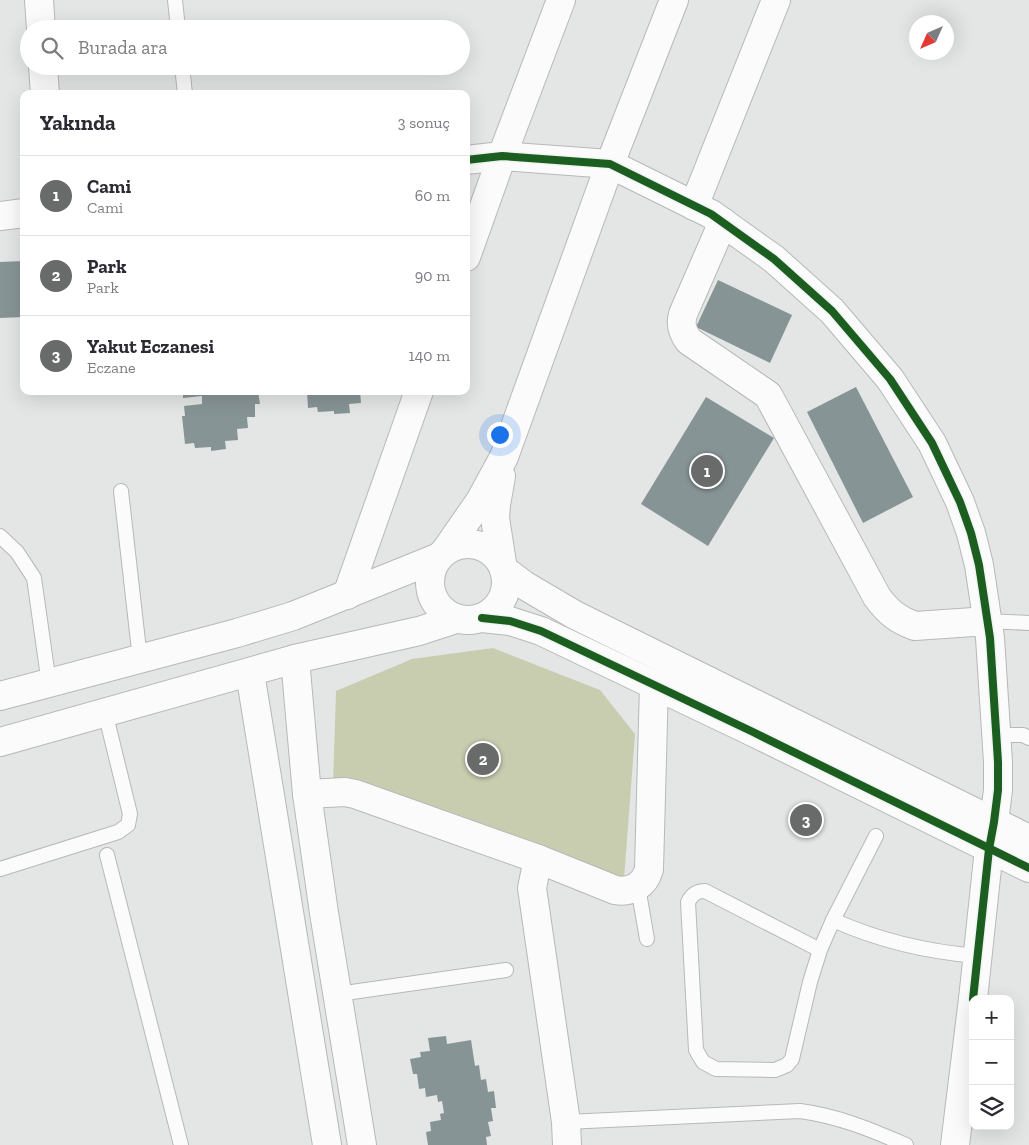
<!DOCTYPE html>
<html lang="tr">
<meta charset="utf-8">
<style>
:root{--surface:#fff;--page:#f2f2f3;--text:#2b2b33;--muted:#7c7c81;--line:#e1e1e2;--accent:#696b6a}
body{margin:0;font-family:"Zilla Slab",serif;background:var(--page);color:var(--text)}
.controls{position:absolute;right:15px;bottom:15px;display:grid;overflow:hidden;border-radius:10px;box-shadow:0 5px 20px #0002}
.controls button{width:45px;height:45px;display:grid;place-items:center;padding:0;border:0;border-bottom:1px solid var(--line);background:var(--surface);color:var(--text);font:25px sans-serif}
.compass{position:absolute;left:909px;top:15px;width:45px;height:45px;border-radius:50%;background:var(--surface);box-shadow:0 5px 20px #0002;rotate:225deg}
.you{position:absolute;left:499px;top:434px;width:18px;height:18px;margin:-12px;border:4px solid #fff;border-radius:50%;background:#1a73e8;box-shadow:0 0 0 8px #1a73e833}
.badge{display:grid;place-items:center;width:32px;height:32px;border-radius:50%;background:var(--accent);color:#fff;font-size:16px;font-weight:700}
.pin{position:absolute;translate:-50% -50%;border:2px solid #fff;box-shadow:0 1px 5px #0006}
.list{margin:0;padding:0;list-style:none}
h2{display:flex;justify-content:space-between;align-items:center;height:65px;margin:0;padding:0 20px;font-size:21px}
h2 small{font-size:16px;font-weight:400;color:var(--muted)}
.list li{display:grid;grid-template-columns:32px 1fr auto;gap:15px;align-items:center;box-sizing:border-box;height:80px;padding:0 20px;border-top:1px solid var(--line)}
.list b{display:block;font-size:19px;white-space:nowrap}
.list p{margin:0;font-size:16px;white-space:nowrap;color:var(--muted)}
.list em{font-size:16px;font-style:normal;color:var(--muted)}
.icon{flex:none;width:28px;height:28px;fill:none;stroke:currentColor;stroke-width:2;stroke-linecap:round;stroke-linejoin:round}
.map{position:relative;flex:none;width:1029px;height:1145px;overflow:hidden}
.search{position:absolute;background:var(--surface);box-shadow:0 5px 20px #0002;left:20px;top:20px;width:450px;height:55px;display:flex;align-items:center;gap:12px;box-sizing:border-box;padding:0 18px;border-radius:28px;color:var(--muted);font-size:19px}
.panel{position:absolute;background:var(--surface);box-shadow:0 5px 20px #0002;left:20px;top:90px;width:450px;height:305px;border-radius:10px}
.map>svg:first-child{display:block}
</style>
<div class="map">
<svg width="1029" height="1145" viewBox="0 0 1029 1145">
<rect width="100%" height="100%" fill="#e3e6e5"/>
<!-- green -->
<path fill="#c9cdb0" d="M493 648 600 690 635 734 624 879 333 784 336 691 412 659Z"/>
<!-- building -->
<g fill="#879496">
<path d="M24 261V317L0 318V262Z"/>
<path d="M718 280 792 315 770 363 696 327Z"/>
<path d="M856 387 913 497 863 523 807 412Z"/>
<path d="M183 391H258L260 404H255V417H247L248 428 237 429 238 440 225 441 226 449 211 451V447L195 448 194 443 185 444 182 416H185L184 406 202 404V396L183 398Z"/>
<path d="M307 391H360L361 403 349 404 350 413 334 414V411L318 412 317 407 308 408Z"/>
<path d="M706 397 774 438 708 546 641 504Z"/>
<path d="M446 1036 447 1044 471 1040 475 1066 479 1065 481 1080 486 1079 488 1092 494 1091 496 1108H491L493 1121 488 1122 491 1136 486 1137 487 1145H428L426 1132 431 1131 430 1122 441 1120 440 1114 444 1113 442 1101 438 1102 437 1095 426 1097 425 1088 419 1089 417 1074H413L410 1059 421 1057 420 1052 430 1051 428 1038Z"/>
</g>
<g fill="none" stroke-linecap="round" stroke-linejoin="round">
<!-- lane casing -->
<g stroke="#b6b9b8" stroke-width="16">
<g id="lane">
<path d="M175 0 178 29"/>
<path d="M182 66 185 94"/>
<path d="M121 491 140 659"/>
<path d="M0 536 17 552 34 578 49 684"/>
<path d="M988 621 1029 623"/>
<path d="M996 735H1023L1029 738"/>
<path d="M107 855 181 1145"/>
<path d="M0 869 118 832 128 825 130 814 105 712"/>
<path d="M638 887 647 939"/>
<path d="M833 920C880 941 927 952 978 956"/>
<path d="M820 950 705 891C697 891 692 894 688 902L696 1050 703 1062 716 1069 775 1070 787 1065 792 1059 810 982 820 950 833 920 876 836"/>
<path d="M338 994 506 970"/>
<path d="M566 1122 800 1111C838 1116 872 1130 906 1145"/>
</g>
</g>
<!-- street casing -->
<g stroke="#b6b9b8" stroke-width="30">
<g id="street">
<path d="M39 0 41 29"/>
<path d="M43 66 45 94"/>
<path d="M466 160 502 156 610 164 711 214 774 259 832 311 890 379 932 443 960 502 971 533 979 565 990 638 998 762V790L994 822 989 849 973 999"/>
<path d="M694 206 776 0"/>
<path d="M0 216 24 213"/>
<path d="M723 222 683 314C680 324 682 332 689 341L768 395 877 597C888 612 898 620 915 626L988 621"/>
<path d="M466 257 502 156 561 0"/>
<path d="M501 476 496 505 495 518 502 563"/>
<path d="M446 550 480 501 504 457 610 164 674 0"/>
<path d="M347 595 419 391"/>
<path d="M295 659 307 794 324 913 362 1145"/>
<path d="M250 673 327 1145"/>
<path d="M307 794 345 792 355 794 538 859 615 890C631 893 645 885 649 869L654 685"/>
<path d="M538 859 532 888 566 1122 567 1145"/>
<path d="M955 1145 973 999"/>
</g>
</g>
<!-- secondary casing -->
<g stroke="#b6b9b8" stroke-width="30">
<g id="secondary">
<circle cx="468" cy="582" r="38"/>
<path d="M504 570 524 585 575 615 1029 839"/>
<path d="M482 618 510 621 541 631 753 732 1029 868"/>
<path d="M0 696 237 633 293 616 437 558"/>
<path d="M0 742 295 659 419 631 456 619"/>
</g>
</g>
<!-- lane -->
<use href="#lane" stroke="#fbfbfb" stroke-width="14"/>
<!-- street -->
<use href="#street" stroke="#fbfbfb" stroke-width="28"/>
<!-- secondary -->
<use href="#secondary" stroke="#fbfbfb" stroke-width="28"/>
<!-- cycleway casing -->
<g stroke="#f0f4f3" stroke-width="11">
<g id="cycleway">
<path d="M466 160 502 156 610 164 711 214 774 259 832 311 890 379 932 443 960 502 971 533 979 565 990 638 998 762V790L994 822 989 849 973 999"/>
<path d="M482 618 510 621 541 631 753 732 1029 868"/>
</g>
</g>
<!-- cycleway -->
<use href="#cycleway" stroke="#1b5e20" stroke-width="8"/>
</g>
</svg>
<div class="controls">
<button>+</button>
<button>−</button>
<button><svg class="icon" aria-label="layers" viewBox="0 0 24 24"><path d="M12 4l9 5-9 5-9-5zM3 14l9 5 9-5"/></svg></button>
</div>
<svg class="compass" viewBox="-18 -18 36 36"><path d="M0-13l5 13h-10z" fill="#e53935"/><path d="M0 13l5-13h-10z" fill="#7c7c81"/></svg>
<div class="you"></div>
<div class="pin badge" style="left:707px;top:471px">1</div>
<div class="pin badge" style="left:483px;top:759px">2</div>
<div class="pin badge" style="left:806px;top:820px">3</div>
<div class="search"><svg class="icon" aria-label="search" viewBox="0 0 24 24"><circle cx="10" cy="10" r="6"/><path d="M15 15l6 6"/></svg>Burada ara</div>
<section class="panel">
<h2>Yakında<small>3 sonuç</small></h2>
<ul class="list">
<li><span class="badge">1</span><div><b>Cami</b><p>Cami</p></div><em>60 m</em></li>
<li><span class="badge">2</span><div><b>Park</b><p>Park</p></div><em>90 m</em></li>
<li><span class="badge">3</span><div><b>Yakut Eczanesi</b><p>Eczane</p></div><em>140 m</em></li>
</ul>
</section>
</div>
